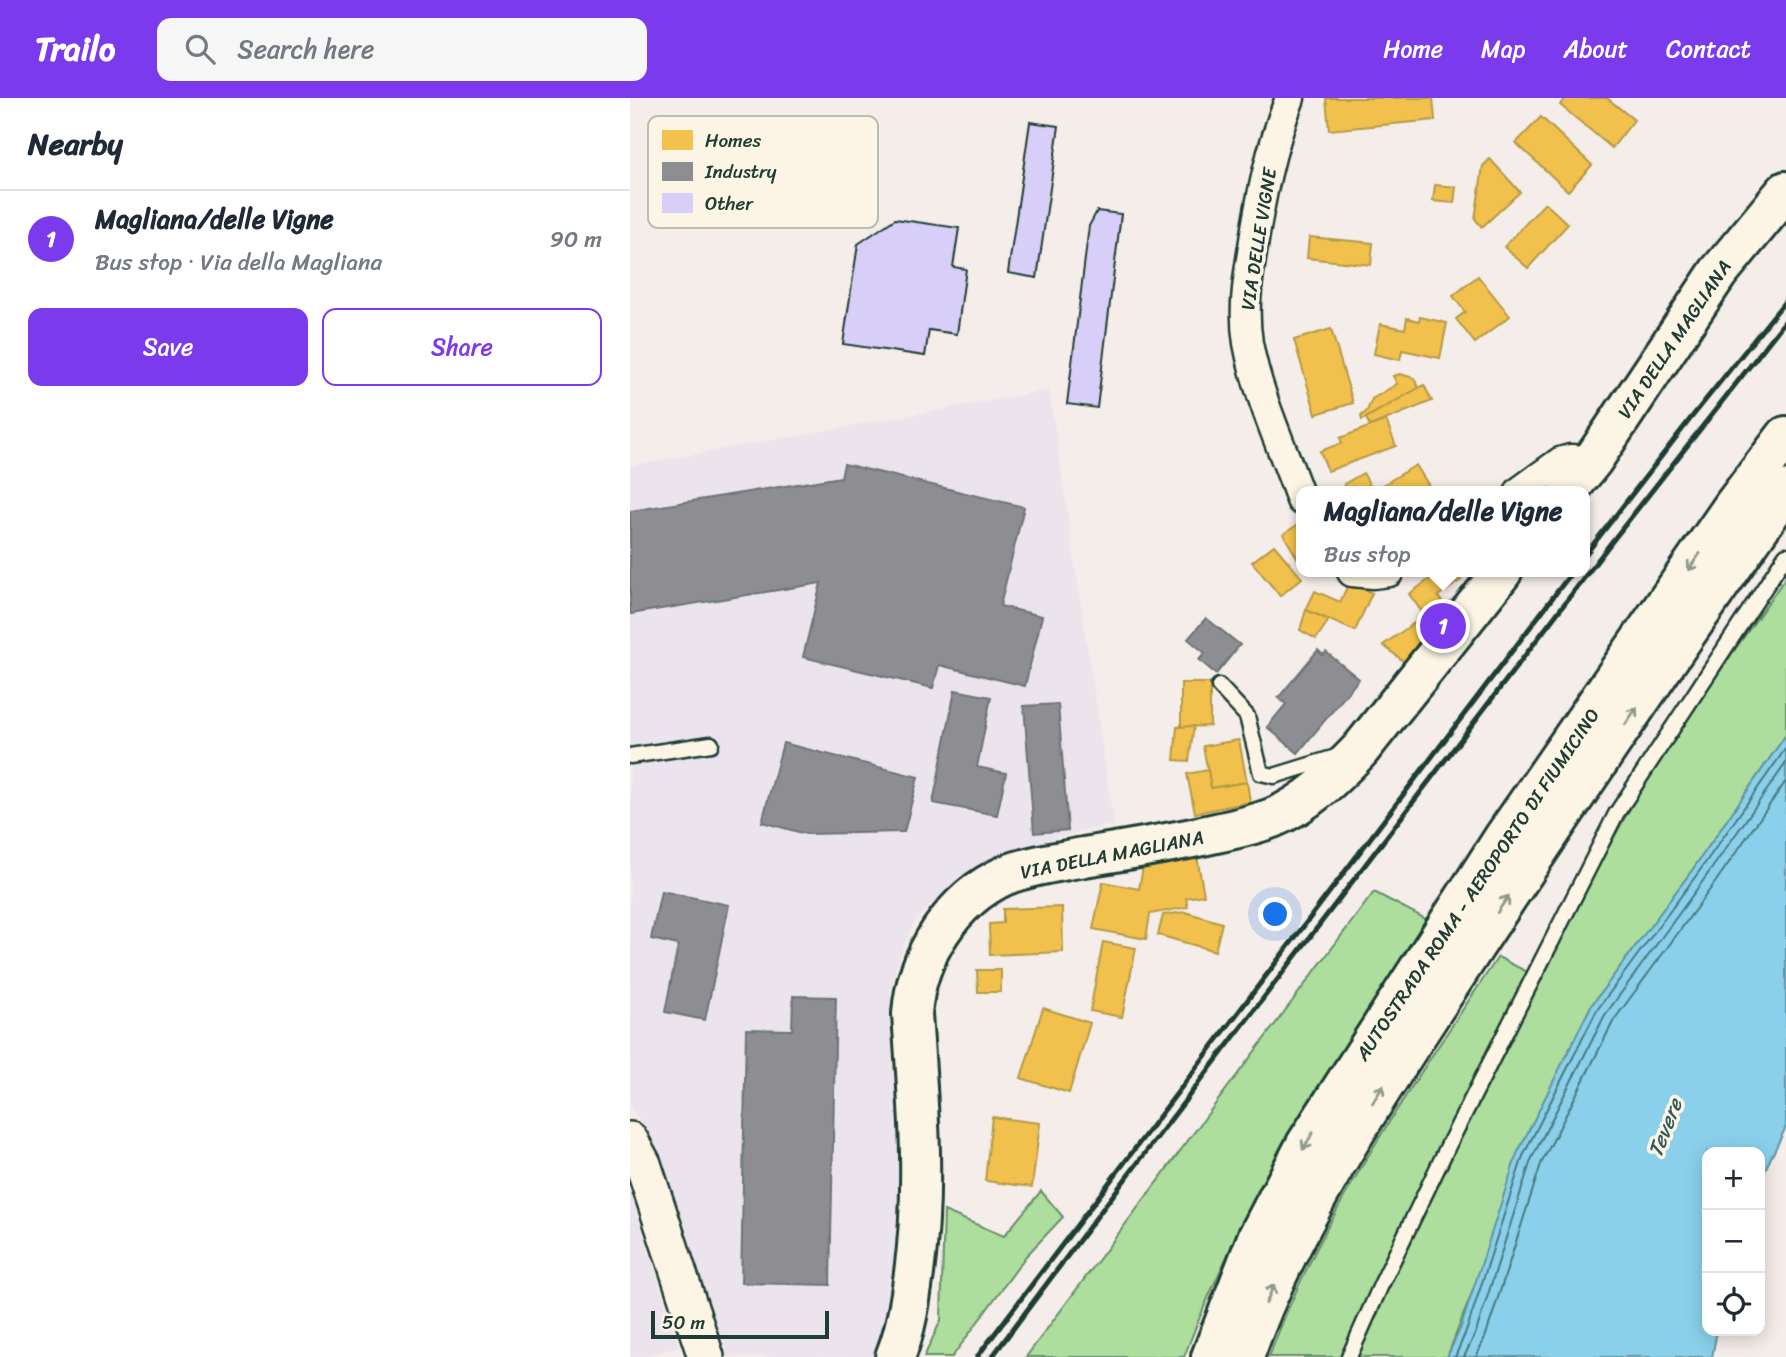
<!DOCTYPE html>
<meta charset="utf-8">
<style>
:root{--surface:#fff;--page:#f6f6f7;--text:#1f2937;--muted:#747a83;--line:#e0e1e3;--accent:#7c3aed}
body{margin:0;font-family:Sriracha,sans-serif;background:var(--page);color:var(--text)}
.controls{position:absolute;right:21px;bottom:21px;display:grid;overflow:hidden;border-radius:14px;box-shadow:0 4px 18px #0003}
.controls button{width:63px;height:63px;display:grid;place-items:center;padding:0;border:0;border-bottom:2px solid var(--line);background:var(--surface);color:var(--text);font:35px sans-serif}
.scale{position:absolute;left:21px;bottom:18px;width:178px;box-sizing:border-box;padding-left:7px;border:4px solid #1f3d34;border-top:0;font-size:19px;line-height:24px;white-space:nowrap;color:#1f3d34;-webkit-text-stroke:5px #fcf5e5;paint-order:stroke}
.you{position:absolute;left:646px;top:817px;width:24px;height:24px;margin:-18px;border:5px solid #fff;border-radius:50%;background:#1a73e8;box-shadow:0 0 0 10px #1a73e833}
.badge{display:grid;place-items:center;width:46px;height:46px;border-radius:50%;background:var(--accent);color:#fff;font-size:23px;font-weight:700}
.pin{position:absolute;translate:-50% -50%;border:4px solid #fff;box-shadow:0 2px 7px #0006}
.popup{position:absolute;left:666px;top:388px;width:294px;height:91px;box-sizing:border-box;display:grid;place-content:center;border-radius:14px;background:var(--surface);filter:drop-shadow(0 2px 5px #0005);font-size:23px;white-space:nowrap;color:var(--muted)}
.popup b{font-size:26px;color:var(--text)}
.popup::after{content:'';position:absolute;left:50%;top:100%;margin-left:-14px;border:14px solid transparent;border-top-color:var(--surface)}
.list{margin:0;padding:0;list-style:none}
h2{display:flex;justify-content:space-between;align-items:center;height:91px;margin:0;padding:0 28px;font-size:30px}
h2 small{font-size:23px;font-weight:400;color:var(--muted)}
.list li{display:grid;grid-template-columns:46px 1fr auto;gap:21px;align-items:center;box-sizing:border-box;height:98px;padding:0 28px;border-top:2px solid var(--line)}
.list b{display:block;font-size:26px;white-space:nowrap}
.list p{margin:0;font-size:23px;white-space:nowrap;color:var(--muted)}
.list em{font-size:23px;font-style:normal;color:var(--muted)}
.actions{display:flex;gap:14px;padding:21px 28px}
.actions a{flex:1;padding:16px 0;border:2px solid var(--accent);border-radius:14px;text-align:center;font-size:24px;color:var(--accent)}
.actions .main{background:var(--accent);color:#fff}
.icon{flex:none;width:38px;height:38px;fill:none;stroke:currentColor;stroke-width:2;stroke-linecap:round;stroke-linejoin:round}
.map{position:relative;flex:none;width:1156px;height:1259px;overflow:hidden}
header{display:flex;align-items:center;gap:42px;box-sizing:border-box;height:98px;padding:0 35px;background:var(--accent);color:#fff}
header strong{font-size:33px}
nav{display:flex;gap:38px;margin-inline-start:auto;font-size:24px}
.search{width:490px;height:63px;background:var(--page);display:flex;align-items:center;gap:18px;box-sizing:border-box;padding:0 24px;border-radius:14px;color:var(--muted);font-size:26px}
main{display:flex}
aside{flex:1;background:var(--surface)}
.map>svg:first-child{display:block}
</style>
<header>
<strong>Trailo</strong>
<div class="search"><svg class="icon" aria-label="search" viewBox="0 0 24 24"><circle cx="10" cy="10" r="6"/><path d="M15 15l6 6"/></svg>Search here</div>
<nav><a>Home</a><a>Map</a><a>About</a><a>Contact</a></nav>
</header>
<main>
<aside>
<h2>Nearby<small></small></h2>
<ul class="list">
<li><span class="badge">1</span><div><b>Magliana/delle Vigne</b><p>Bus stop · Via della Magliana</p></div><em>90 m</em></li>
</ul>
<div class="actions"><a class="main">Save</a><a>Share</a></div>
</aside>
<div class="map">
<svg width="1156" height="1259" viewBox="0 0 1156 1259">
<rect width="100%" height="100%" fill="#f5ede9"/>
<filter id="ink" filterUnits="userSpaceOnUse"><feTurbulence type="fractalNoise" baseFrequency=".0143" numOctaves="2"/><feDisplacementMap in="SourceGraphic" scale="14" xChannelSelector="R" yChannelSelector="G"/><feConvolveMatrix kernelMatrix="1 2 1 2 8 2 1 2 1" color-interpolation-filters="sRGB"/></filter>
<g filter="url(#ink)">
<!-- built -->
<g fill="#ece4ed">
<path d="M419 292 484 727 451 733 374 755 327 781 285 823 272 851 261 891 274 1033 273 1181 248 1259H96L23 1041 0 1009V368Z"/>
<path d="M0 1093 49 1248 12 1259H0Z"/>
</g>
<!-- green -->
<g fill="#adde9e" stroke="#668e69" stroke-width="2">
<path d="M1156 479V637L1063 771 961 908 927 977 817 1259H639C692 1114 783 986 868 859L911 881 919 856 1002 707 1057 620Z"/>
<path d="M744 794 798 822C705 961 613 1102 554 1259H396Z"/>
<path d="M411 1093 433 1119 396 1158 322 1259H294L311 1222 314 1113 374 1138Z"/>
</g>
<!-- water -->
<path fill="#8ad0eb" stroke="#5f95a2" stroke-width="2" d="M1156 637V1029L1130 1082V1054H1077V1233H1087L1082 1259H817L831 1229 887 1056 961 908 1063 771Z"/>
<!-- homes -->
<g fill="#f2c14e" stroke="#b39946" stroke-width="2">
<path d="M696 0H803L805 22 699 32Z"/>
<path d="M936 0H977L1004 22 982 50 930 7Z"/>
<path d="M911 19 962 67 938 93 886 45Z"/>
<path d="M860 61 890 94 852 129 845 121 853 68Z"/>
<path d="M805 87 826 89 824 105 803 103Z"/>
<path d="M915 105 938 126 898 170 874 149Z"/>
<path d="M679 139 743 145 741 167 677 160Z"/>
<path d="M848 178 880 218 845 245 826 221 835 214 823 198Z"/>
<path d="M790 219 817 225 810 260 772 252 770 262 744 256 750 226 775 231 777 220 789 223Z"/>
<path d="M701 231 723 305 686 316 664 242Z"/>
<path d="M770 276 784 280 789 290 732 322 731 318 737 313 742 301 767 286 763 278Z"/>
<path d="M794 287 802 303 740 328 736 320Z"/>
<path d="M756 322 766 348 698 373 690 353 712 345 710 340Z"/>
<path d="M786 367 802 393H743Z"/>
<path d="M733 375 742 391 739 393H719L714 386Z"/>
<path d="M667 427 671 433V466L653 436Z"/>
<path d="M644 447 672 480 650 498 622 464Z"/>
<path d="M810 474H825L831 482 808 498 815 508 797 521 779 496Z"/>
<path d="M719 485 742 495 725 533 676 512 685 493 710 504Z"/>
<path d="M676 512 699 522 686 541 670 532Z"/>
<path d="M791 520 808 540 783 571 753 547Z"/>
<path d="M551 585H580V628L551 629Z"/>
<path d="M564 628 559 663 544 662 547 629Z"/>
<path d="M609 642 617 684 581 690 573 648Z"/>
<path d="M578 672 581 690 617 684 620 704 565 715 557 676Z"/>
<path d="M567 759 574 797 556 800 558 809 520 816 516 841 463 831 473 784 509 791 513 769Z"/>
<path d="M432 809 433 854 360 857 359 826 373 825V811Z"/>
<path d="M555 814 592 825 585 853 528 837 533 817Z"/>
<path d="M473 844 506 850 492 919 460 913Z"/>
<path d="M347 872H371V894H348Z"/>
<path d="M413 910 460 925 439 995 391 980Z"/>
<path d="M362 1019 410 1025 402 1089 355 1083Z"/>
</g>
<!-- industry -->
<g fill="#8d8d92" stroke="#6c7576" stroke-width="2">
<path d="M214 366 394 409 370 508 412 518 395 588 309 567 303 590 173 559 191 485 0 516V413L211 379Z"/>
<path d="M576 520 610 547 586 576 569 562 575 555 558 541Z"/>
<path d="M688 552 693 557 696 554 729 581 668 655 637 629 656 606 648 600Z"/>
<path d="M325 592 361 599 347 669 376 675 367 717 303 705Z"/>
<path d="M428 606 438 732 404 735 394 608Z"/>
<path d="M153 645 288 679 274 734 176 736 132 724Z"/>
<path d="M31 793 99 807 75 922 35 914 48 847 21 841Z"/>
<path d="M163 898 206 899 200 1187 111 1185 116 931 162 932Z"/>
</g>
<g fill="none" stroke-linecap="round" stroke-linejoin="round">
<!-- shore -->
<g stroke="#4a787d" stroke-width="2">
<path d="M825 1259 837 1231 893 1058 967 912 1068 775 1156 650"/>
<path d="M834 1259 846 1234 901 1062 975 917 1075 780 1156 665"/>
<path d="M846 1259 856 1237 911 1066 984 922 1084 786 1156 683"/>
</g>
</g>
<!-- building -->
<g fill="#d7cff7" stroke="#1f3d34" stroke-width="2">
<path d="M400 24 429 28 407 180 378 175Z"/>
<path d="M467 113 491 116 467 310 437 306 459 128Z"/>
<path d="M265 121 329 130 323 169 336 171 327 236 299 232 295 258 213 246 228 146Z"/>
</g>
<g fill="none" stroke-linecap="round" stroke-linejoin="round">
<!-- service casing -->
<g stroke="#1f3d34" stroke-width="19">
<g id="service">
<path d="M589 588 617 618 631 675 644 678 709 658"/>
<path d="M0 658 81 646"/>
<path d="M719 1259 751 1187 818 1048 986 716 1156 457"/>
</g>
</g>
<!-- minor casing -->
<g stroke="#1f3d34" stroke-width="33">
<g id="minor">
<path d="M660 0C640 51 630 102 622 155 617 186 613 214 618 245 628 299 653 350 671 402"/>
<path d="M890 393 930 364 940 361 963 362"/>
<path d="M722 474 743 476 759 474"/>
</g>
</g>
<!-- tertiary casing -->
<g stroke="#1f3d34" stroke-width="40">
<path id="tertiary" d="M0 1042 13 1066 76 1259"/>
</g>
<!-- secondary casing -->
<g stroke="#1f3d34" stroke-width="44">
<g id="secondary">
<path d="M938 393 963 362 1088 175 1156 93"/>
<path d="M265 1259C276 1232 280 1204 284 1175 296 1088 288 1002 282 916 286 858 322 801 376 777 401 767 428 764 454 759 498 752 542 745 586 735 605 731 624 727 642 720 677 706 705 678 730 652L872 474"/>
</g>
</g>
<!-- motorway casing -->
<g stroke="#1f3d34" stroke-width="44">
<g id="motorway">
<path d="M581 1259 627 1140 676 1046 874 739 1103 408 1156 338"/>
<path d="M614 1259C661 1124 748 996 826 877 933 713 1044 552 1156 392"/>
</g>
</g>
<!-- service -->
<use href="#service" stroke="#fcf5e5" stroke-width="14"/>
<!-- minor -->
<use href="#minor" stroke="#fcf5e5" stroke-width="28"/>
<!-- tertiary -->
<use href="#tertiary" stroke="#fcf5e5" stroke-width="35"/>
<!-- secondary -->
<use href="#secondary" stroke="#fcf5e5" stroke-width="38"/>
<!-- motorway -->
<use href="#motorway" stroke="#fcf5e5" stroke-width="38"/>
<!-- rail -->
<g stroke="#1f3d34" stroke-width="5">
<path d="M955 457 1061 320 1156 202"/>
<path d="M347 1259 942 474"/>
<path d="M362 1259 474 1109 980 446 1156 222"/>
</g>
</g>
<!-- one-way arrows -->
<defs><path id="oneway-shaft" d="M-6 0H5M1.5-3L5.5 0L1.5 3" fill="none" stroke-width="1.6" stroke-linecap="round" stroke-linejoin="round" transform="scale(1.75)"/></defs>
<g stroke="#8e998c">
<use href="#oneway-shaft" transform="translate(1064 464) rotate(125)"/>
<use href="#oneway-shaft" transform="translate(1001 618) rotate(-56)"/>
<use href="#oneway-shaft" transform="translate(873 806) rotate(-56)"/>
<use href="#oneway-shaft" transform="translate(748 996) rotate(-58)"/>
<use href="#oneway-shaft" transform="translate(678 1043) rotate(121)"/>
<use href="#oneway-shaft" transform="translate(640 1196) rotate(-67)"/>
</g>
</g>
<g text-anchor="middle" stroke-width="7" stroke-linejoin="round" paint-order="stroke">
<!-- street labels -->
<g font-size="19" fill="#1f3d34" stroke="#fcf5e5">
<text transform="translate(628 141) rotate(-81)" y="7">VIA DELLE VIGNE</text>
<text transform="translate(1044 241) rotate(-56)" y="7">VIA DELLA MAGLIANA</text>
<text transform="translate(482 756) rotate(-11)" y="7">VIA DELLA MAGLIANA</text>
<text transform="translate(847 786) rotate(-56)" y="7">AUTOSTRADA ROMA - AEROPORTO DI FIUMICINO</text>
</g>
<!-- water labels -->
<g font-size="21" font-style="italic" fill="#345a59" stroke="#fcf5e5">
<text transform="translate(1035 1030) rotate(-69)" y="7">Tevere</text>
</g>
</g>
<!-- legend -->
<rect x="18" y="18" width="230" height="112" rx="10" fill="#fcf5e5" stroke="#babeb0" stroke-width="2"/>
<rect x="32" y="32" width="31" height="20" fill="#f2c14e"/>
<rect x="32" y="64" width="31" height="19" fill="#8d8d92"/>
<rect x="32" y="95" width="31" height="20" fill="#d7cff7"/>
<g font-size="19" fill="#1f3d34">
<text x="75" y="49">Homes</text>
<text x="75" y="80">Industry</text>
<text x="75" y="112">Other</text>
</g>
</svg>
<div class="controls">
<button>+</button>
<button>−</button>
<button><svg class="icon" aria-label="locate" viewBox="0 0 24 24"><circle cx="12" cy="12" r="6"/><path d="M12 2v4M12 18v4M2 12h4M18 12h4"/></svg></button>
</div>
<div class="scale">50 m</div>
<div class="you"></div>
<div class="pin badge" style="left:813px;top:528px">1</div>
<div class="popup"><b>Magliana/delle Vigne</b>Bus stop</div>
</div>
</main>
